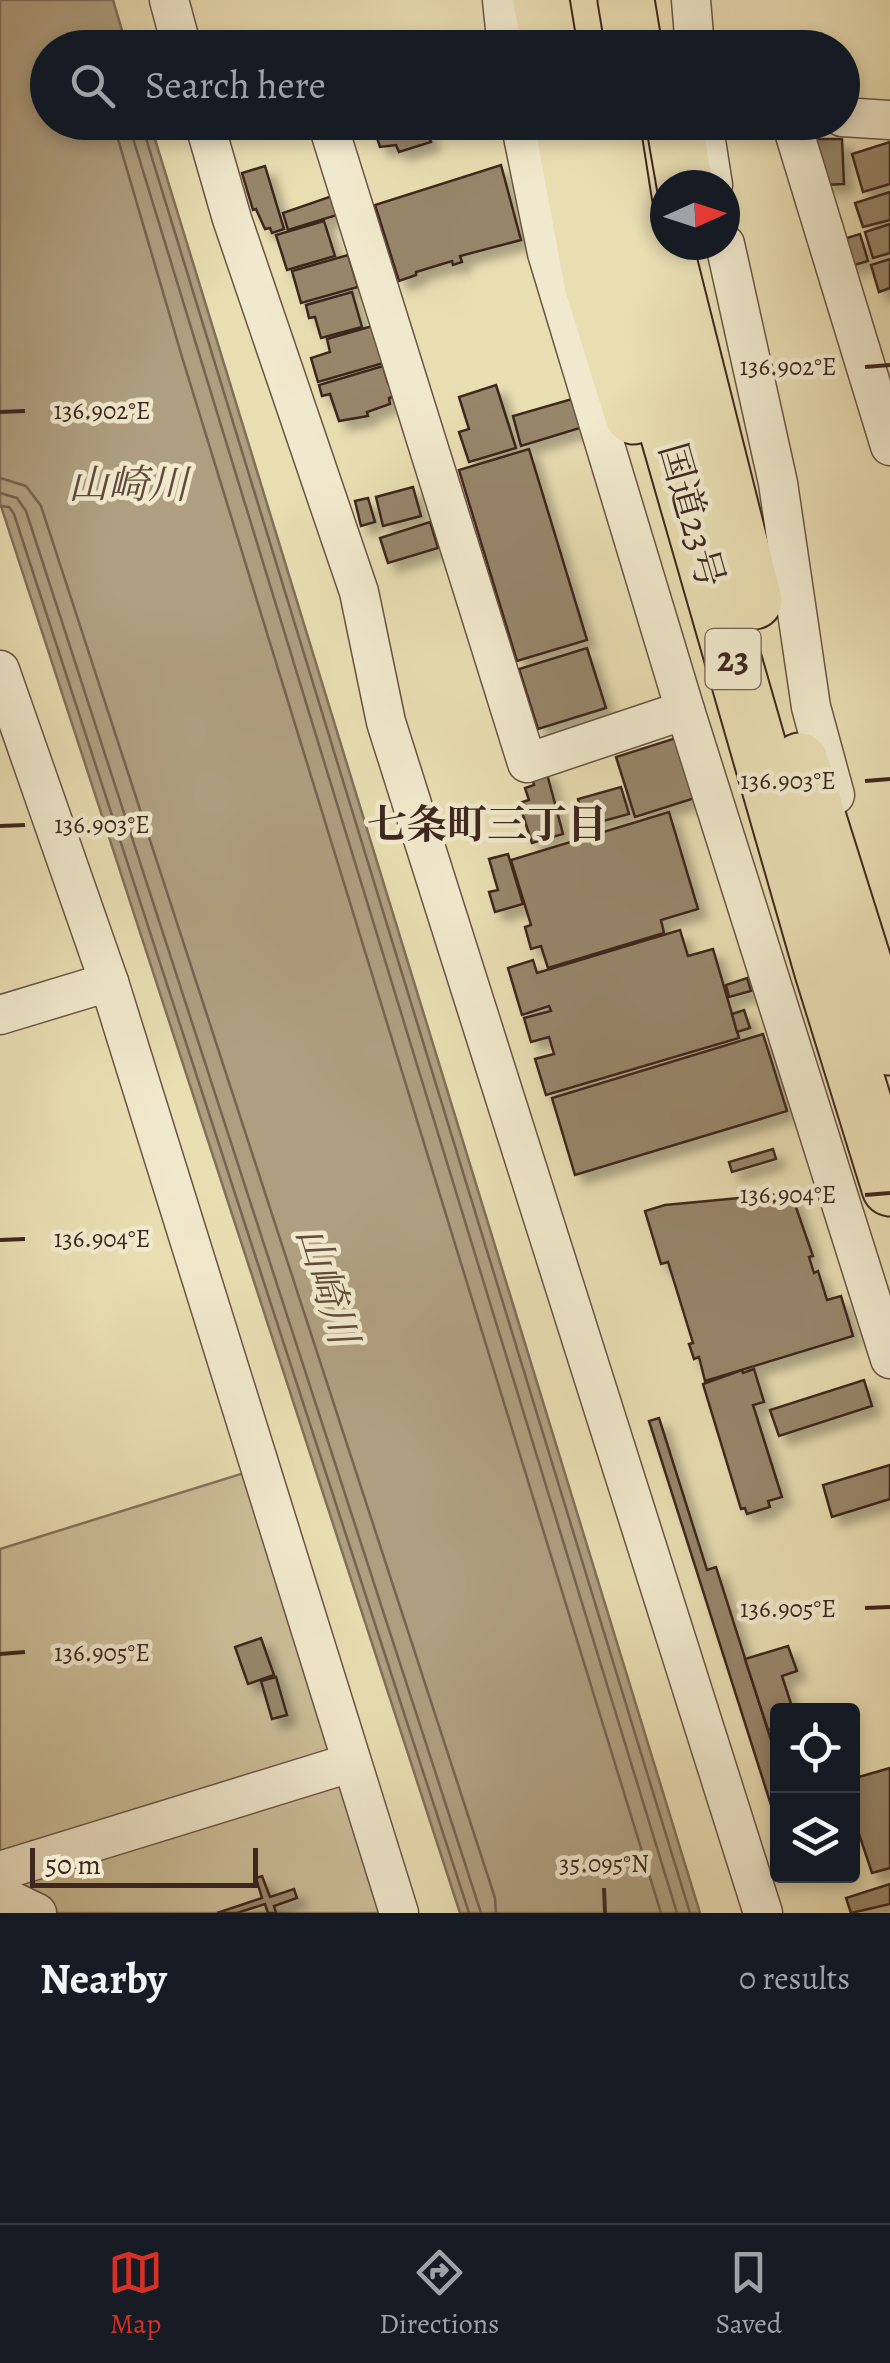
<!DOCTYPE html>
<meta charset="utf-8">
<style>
:root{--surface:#171b24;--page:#242831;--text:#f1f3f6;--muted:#9ea1a6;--line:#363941;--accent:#d93025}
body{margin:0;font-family:Alegreya,"Noto Serif JP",serif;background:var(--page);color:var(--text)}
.controls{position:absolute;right:30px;bottom:30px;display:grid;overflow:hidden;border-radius:10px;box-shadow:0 5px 15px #0003}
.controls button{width:90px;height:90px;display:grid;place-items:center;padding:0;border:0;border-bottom:2px solid var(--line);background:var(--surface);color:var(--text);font:50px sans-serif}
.compass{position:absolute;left:650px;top:170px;width:90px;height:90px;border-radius:50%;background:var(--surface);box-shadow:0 5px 15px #0003;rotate:87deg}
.scale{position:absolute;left:30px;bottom:25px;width:228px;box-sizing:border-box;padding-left:10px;border:5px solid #3e271f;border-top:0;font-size:28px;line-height:35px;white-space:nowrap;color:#3e271f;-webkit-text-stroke:8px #f1e9cd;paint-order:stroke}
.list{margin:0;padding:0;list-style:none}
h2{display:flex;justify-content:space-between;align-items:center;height:130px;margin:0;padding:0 40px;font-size:42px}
h2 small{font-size:32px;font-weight:400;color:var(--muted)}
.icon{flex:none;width:55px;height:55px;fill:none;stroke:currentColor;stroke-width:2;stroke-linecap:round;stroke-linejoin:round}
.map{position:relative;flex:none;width:890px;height:1913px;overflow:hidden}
.search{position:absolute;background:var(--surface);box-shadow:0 5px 15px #0003;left:30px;right:30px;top:30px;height:110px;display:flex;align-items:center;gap:25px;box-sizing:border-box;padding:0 35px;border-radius:55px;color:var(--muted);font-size:38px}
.sheet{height:310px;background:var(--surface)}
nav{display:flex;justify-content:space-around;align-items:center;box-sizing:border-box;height:140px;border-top:2px solid var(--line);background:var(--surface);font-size:28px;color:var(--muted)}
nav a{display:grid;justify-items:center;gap:5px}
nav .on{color:var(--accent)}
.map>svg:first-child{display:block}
</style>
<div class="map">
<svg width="890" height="1913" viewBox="0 0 890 1913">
<defs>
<filter id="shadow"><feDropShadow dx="9" dy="9" stdDeviation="5" flood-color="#0004"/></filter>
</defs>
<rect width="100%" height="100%" fill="#e9ddb2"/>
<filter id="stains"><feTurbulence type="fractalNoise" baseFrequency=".002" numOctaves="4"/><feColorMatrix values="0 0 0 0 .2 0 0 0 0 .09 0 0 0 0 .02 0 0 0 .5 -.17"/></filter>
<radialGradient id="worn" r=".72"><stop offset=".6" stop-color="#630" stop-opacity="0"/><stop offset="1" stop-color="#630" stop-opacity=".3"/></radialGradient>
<!-- green -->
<g fill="#ccbe99" stroke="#85725c" stroke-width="2.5">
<path d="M244 1473 334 1749 0 1854V1549Z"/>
<path d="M344 1785 386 1913H0V1886L321 1786Z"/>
</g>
<!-- water -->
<path fill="#af9f80" stroke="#826f59" stroke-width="2.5" d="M0 0H113L127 47 48 48V122L150 123 700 1913H460L0 503Z"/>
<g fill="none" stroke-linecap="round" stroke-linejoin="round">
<!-- shore -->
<g stroke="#766350" stroke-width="2.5">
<path d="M113 122 182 357 661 1913"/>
<path d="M128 122 677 1913"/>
<path d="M141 122 690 1913"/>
<path d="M0 478 26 486 41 506 495 1898 496 1913"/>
<path d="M0 493 17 498 26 511 481 1913"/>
<path d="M0 506 9 507 14 514 469 1913"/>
</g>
</g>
<!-- building -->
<g fill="#97866b" stroke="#3e271f" stroke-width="2.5" filter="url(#shadow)">
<path d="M383 122H388L389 127 402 122H424L431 142 399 152 396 145 380 147 373 126Z"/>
<path d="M812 139H842L844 184 822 185Z"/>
<path d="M890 142V184L863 192 852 154Z"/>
<path d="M501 165 521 240 460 256 462 262 453 265 452 261 416 272V275L399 281 375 205Z"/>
<path d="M265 166 284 229 272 233 270 228 265 229 256 209 253 210 242 173Z"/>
<path d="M890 192V220L863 227 855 203Z"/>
<path d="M332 196 337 215 288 230 283 213Z"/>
<path d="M324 221 335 256 287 270 276 235Z"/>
<path d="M890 224V253L873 258 865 232Z"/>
<path d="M860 234 868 261 848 267 840 240Z"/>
<path d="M348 255 358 287 301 303 292 271Z"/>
<path d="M890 259V288L879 292 871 265Z"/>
<path d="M352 292 362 327 321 338 315 317 309 318 306 305Z"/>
<path d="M376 325 387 362 318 382 311 358 330 352 327 339Z"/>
<path d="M383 366 388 383 393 381 397 396 389 398 390 404 367 412 368 416 339 421 330 394 322 396 319 385Z"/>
<path d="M496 385 516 448 469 462 459 432 469 429 459 397Z"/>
<path d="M572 399 580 428 521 446 513 416Z"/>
<path d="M529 449 587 640 517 661 459 470Z"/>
<path d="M413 487 421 516 383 526 376 497Z"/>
<path d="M368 498 375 522 361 526 355 501Z"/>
<path d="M430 522 438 548 388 563 380 538Z"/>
<path d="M587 648 606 708 538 729 519 669Z"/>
<path d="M676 738 695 798 635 817 616 757Z"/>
<path d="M546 770 563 834 532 843 519 803 529 800 525 788 534 785 531 774Z"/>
<path d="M621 787 629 814 585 826 578 799Z"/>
<path d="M669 812 698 909 661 920 664 933 548 968 541 946 531 949 525 927 531 925 511 860Z"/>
<path d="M508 854 523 904 495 912 489 892 498 890 489 859Z"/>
<path d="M680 930 688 956 713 949 739 1038 546 1095 535 1059 554 1054 549 1037 531 1042 524 1018 551 1011 549 1006 522 1015 508 968 533 960 537 973Z"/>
<path d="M747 978 751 991 729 997 726 985Z"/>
<path d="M744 1010 750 1028 737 1032 732 1014Z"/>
<path d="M763 1034 787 1111 575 1175 552 1098Z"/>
<path d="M773 1149 776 1159 732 1172 729 1162Z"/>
<path d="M791 1193 813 1256 809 1257 814 1273 818 1271 827 1300 841 1296 853 1336 705 1381 699 1357 694 1359 689 1344 693 1343 668 1262 661 1264 645 1211 665 1205Z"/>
<path d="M754 1369 764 1402 753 1405 782 1497 768 1501 770 1507 747 1514 745 1508 741 1509 703 1384 742 1370 743 1373Z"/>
<path d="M864 1380 872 1406 779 1436 770 1410Z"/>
<path d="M659 1418 707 1570 716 1567 778 1762V1827L649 1421Z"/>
<path d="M890 1465V1499L832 1517 823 1485Z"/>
<path d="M261 1638 274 1675 248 1684 235 1647Z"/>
<path d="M788 1646 797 1671 782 1676 793 1710H778V1727L768 1730 745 1659Z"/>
<path d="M276 1677 287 1715 272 1719 261 1681Z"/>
<path d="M890 1768V1868L872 1873 852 1813V1779Z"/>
<path d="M262 1876 270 1897 294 1889 297 1898 274 1906 276 1913H268L265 1904 237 1913H217L262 1898 256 1878Z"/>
<path d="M890 1884V1904L851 1913 846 1898Z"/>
</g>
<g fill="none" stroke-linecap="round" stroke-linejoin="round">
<!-- minor casing -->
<g stroke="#695444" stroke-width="41">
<g id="minor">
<path d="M169 0 182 48"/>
<path d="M502 0 507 48"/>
<path d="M691 0 695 48"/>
<path d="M842 117 890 120"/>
<path d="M204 122 232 219 359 592 386 722 763 1913"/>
<path d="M327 122 527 763 685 710"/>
<path d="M520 122 547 253 685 710 890 1359"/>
<path d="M703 122 713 185"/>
<path d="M791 122 890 446"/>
<path d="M725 244 778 483 811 707 835 795"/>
<path d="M0 670 109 982 399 1913"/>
<path d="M0 1015 109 982"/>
<path d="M0 1871 350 1763"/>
<path d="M0 1895 37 1913"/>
</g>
</g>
<!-- highway casing -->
<g stroke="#3e271f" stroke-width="59">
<g id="highway">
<path d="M541 0 549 48"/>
<path d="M626 0 634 48"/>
<path d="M562 122 592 284 633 416"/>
<path d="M611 122 632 256 666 426 823 972 890 1188"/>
<path d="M674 122 685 185"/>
<path d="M669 263 754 601"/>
<path d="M800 761 890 1047"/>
</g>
</g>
<!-- minor -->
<use href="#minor" stroke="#f1e9cd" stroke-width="38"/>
<!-- highway -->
<use href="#highway" stroke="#e9ddb2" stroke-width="55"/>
</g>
<!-- ticks -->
<path fill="none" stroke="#3e271f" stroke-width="4" d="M865 367 890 365M0 412 25 411M865 781 890 779M0 826 25 825M865 1195 890 1193M0 1240 25 1239M865 1608 890 1607M0 1654 25 1652M604 1888 605 1913"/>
<g text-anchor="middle" stroke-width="9" stroke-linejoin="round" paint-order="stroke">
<!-- shield labels -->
<rect fill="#f1e9cd" stroke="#746153" stroke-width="2.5" x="705.5" y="629" width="55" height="60" rx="8"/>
<g font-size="35" font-weight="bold" fill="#3e271f">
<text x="733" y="671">23</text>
</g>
<!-- street labels -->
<g font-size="38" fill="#3e271f" stroke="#f1e9cd">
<text transform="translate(692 515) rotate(74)" y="13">国道23号</text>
</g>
<!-- water labels -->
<g font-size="40" font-style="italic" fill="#604b3c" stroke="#f1e9cd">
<text x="128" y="498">山崎川</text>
<text transform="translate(328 1285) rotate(73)" y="14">山崎川</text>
</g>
<!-- neighbourhood labels -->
<g font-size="40" font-weight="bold" fill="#3e271f" stroke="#f1e9cd">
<text x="487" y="838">七条町三丁目</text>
</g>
</g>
<g font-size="25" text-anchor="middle" fill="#3e271f" stroke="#f1e9cd" stroke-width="9" stroke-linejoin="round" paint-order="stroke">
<text x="788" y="375">136.902°E</text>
<text x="102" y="419">136.902°E</text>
<text x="788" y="789">136.903°E</text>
<text x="102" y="833">136.903°E</text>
<text x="788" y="1203">136.904°E</text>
<text x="102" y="1247">136.904°E</text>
<text x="788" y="1617">136.905°E</text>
<text x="102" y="1661">136.905°E</text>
<text x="604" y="1872">35.095°N</text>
</g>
<rect width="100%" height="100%" filter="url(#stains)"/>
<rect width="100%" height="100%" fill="url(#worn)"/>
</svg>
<div class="controls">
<button><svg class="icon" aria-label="locate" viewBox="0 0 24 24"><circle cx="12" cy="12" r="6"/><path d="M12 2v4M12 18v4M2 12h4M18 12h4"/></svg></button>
<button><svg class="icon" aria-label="layers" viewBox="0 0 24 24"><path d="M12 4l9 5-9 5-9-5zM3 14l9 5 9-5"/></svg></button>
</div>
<svg class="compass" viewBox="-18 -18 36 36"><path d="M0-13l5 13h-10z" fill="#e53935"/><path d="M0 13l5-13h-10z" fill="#9ea1a6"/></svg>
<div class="scale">50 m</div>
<div class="search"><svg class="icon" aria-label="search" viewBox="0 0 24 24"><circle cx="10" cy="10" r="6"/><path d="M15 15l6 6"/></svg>Search here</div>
</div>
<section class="sheet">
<h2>Nearby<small>0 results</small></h2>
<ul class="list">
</ul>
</section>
<nav>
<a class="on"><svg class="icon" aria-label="map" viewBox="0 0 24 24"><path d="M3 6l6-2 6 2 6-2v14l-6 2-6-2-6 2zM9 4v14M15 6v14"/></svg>Map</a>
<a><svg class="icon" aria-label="directions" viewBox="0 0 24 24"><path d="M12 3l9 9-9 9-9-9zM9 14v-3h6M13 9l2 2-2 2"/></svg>Directions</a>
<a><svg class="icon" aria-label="saved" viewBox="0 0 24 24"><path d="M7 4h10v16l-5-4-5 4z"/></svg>Saved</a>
</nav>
